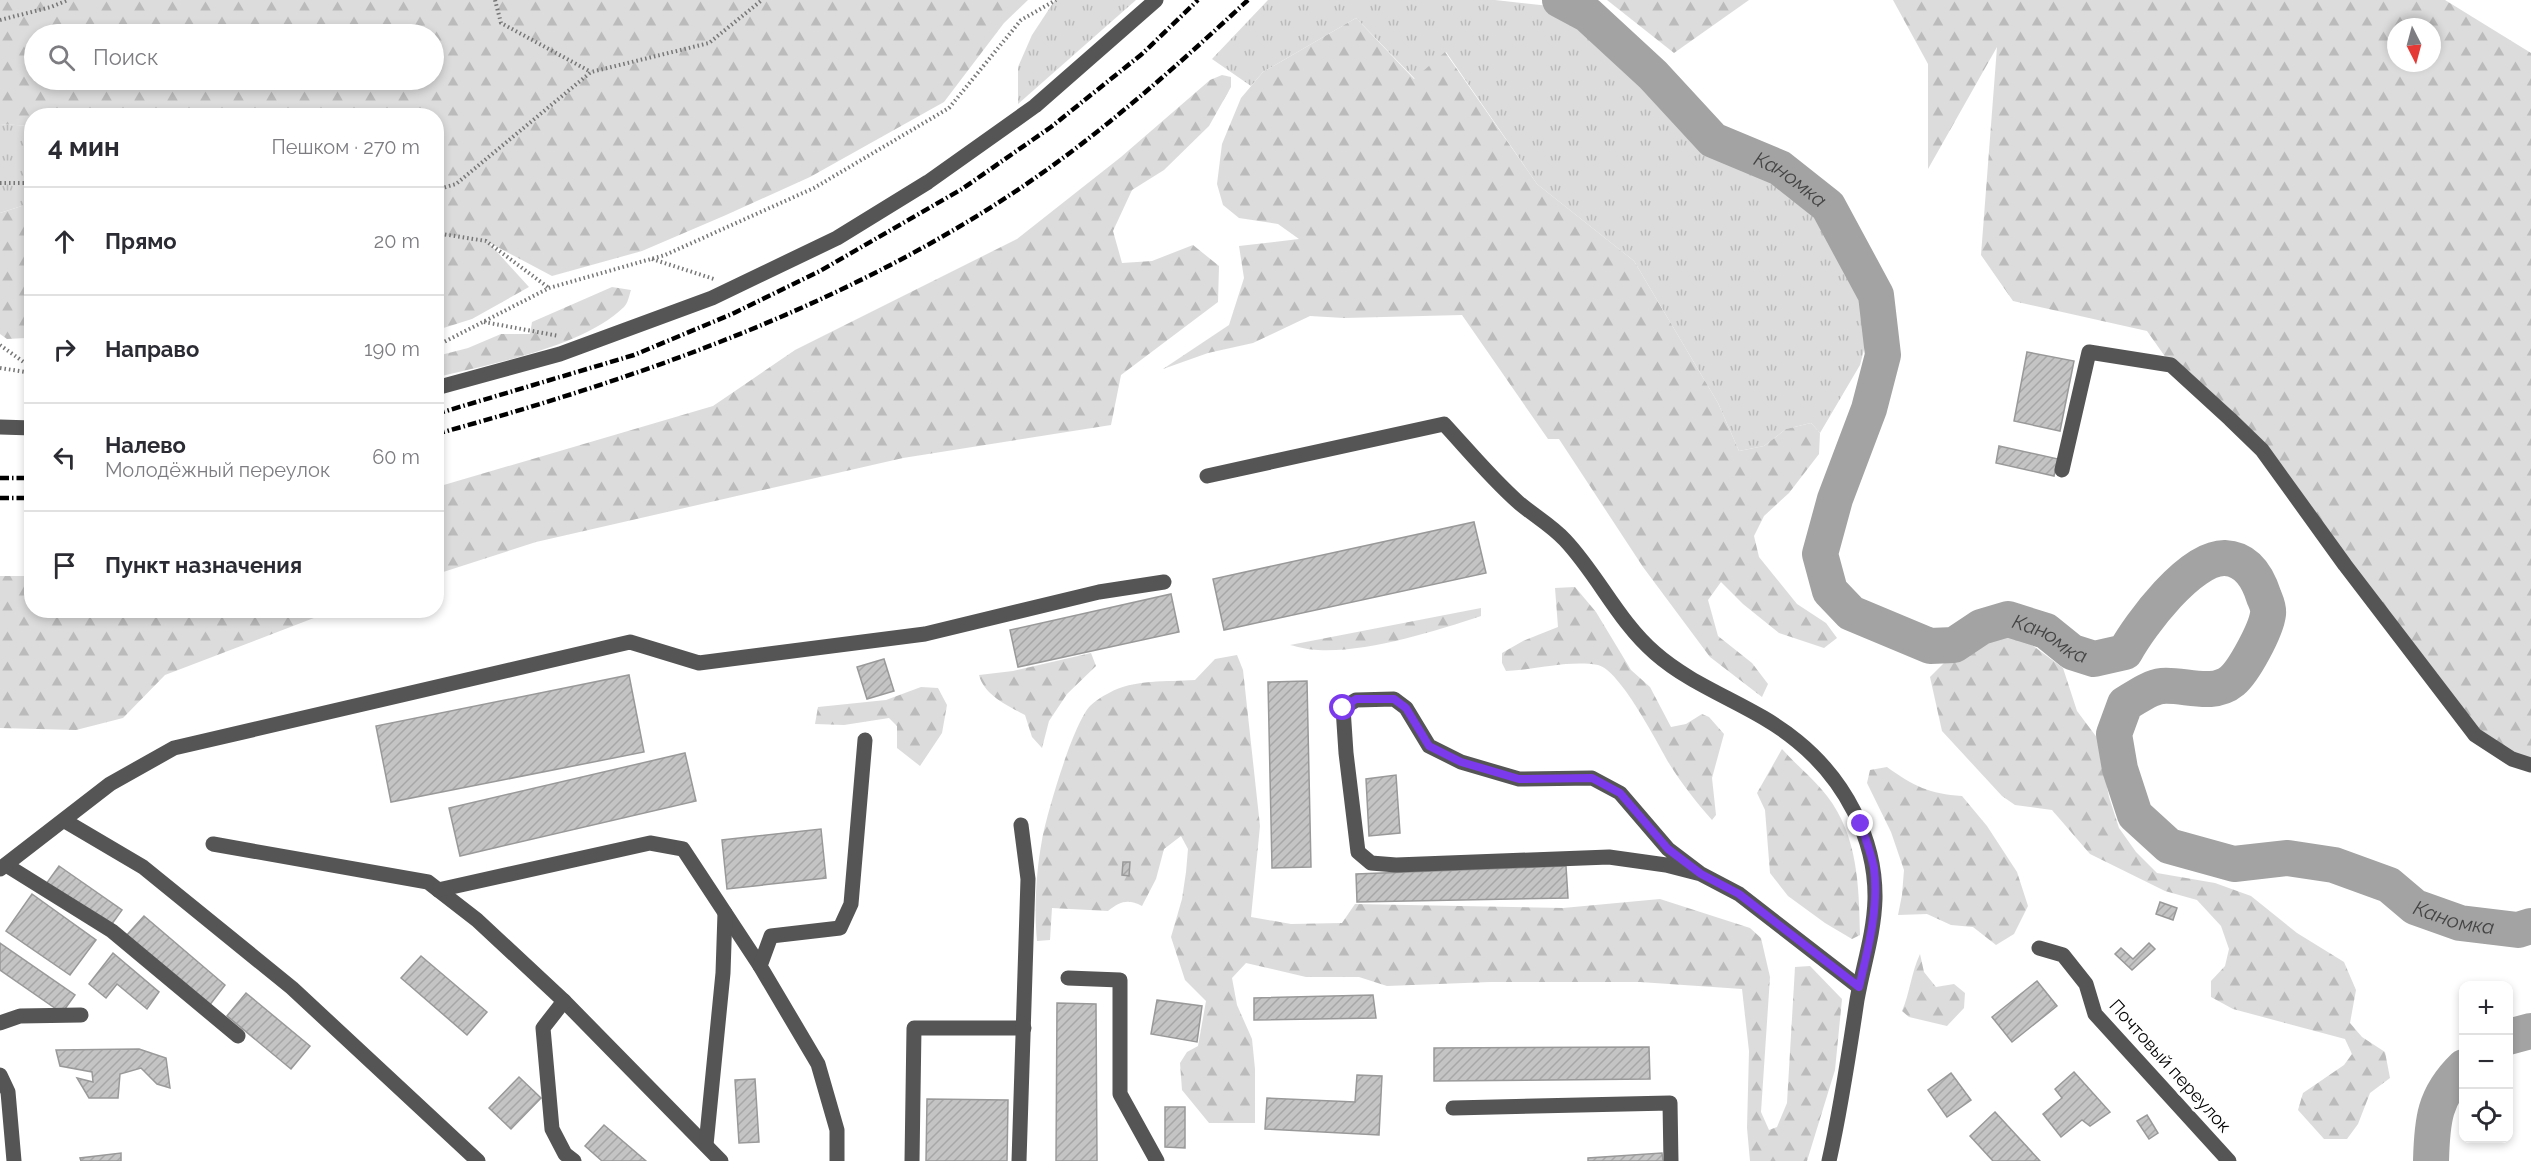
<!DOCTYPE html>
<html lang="ru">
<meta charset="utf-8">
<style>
:root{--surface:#fff;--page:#f7f7f7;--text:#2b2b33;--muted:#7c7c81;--line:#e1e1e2}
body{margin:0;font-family:Raleway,sans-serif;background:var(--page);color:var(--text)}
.controls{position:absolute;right:18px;bottom:18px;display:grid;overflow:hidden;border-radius:12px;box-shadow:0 3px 9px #0003}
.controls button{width:54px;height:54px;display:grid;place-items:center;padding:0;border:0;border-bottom:2px solid var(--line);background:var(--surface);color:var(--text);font:30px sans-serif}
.compass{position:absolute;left:2387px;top:18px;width:54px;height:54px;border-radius:50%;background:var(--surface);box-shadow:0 3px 9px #0003;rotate:174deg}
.stop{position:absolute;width:18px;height:18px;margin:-14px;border:4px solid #7c3aed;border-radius:50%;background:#fff}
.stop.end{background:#7c3aed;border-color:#fff;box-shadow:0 2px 6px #0008}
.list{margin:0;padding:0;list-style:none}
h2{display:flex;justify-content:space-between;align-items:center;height:78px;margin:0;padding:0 24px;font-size:26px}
h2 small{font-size:20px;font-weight:400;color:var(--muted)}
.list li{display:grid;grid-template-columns:39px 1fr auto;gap:18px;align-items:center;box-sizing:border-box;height:108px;padding:0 24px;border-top:2px solid var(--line)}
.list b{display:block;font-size:22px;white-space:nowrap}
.list p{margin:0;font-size:20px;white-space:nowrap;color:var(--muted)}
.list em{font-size:20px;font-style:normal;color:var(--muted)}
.icon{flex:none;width:33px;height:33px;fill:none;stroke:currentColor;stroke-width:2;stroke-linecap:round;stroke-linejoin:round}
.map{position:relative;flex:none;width:2531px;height:1161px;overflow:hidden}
.search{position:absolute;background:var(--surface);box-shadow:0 3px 9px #0003;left:24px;top:24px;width:420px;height:66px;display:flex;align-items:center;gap:15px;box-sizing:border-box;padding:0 21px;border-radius:33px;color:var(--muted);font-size:22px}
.panel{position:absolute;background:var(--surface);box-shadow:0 3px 9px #0003;left:24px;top:108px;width:420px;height:510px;border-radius:24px}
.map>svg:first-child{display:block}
</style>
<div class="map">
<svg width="2531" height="1161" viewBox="0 0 2531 1161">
<defs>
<pattern id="grass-tufts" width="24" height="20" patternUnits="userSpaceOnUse" patternTransform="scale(1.5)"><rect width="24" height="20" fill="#dcdcdc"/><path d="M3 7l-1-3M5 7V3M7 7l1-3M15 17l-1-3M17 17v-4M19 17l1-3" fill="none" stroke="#bbb"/></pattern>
<pattern id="forest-firs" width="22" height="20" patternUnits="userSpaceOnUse" patternTransform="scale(1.5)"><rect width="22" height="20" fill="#dcdcdc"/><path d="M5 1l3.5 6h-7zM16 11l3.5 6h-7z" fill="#bbb"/></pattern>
<pattern id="building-hatch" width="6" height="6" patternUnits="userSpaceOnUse" patternTransform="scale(1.5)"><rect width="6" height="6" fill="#c4c4c4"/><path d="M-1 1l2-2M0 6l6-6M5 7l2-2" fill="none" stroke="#a7a7a7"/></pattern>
</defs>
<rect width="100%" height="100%" fill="#fff"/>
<!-- grass -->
<g fill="url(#grass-tufts)">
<path d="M1055 0H1136L1018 104V67L1032 35Z"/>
<path d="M1268 0H1495L1559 7 1595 29 1719 152 1733 160 1785 175 1803 192 1834 231 1857 274 1871 323 1860 365 1820 433 1811 423 1786 429 1764 446 1739 451 1718 403 1634 261 1537 184 1446 52 1415 79 1356 18 1263 72 1251 86 1212 59Z"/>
<path d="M0 124 32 126 31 203 0 213Z"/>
</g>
<!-- forest -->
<g fill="url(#forest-firs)" fill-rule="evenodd">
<path d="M0 0H1028L1004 23 944 102 810 177 726 215 642 251 552 276 488 242 529 287 472 319 437 330 436 116H32L31 126 0 124ZM34 34H434V80H34Z"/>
<path d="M1607 0H1749L1674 53Z"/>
<path d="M1893 0H2445L2531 53V765L2494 751 2262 450 2171 365 2147 331 2013 301 1981 255 1997 47 1928 169V64ZM2396 27H2432V63H2396Z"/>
<path d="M1356 18 1414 79 1445 52 1537 184 1634 261 1718 403 1739 451 1764 446 1786 429 1811 423 1820 433 1819 454 1789 493 1764 516 1754 536 1759 557 1797 604 1826 623 1837 638 1824 648 1779 633 1743 604 1721 582 1708 600 1718 636 1752 663 1768 684 1762 697 1710 657 1643 567 1559 439H1548L1462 315 1344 318 1310 316 1253 343 1208 353 1163 369 1229 325 1244 278 1239 246 1299 239 1278 224 1239 218 1223 205 1217 184 1222 144 1241 98 1263 72Z"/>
<path d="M1222 75 1231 77V87L1209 126 1164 170 1132 190 1113 231 1122 263 1152 261 1193 245 1219 266 1218 302 1121 375 1111 425 903 458 536 542 437 574V487L713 406 795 350 1017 239 1121 157 1210 80Z"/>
<path d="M31 203V333L26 338 7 339 0 334V213Z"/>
<path d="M612 287 631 290C629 296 628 303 624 307 583 347 491 364 437 377V356L468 348 501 334H530L532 322Z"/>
<path d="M0 576H31L32 610 332 611 165 675 123 718 76 730 0 728Z"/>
<path d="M1575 587 1596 612 1631 670 1650 687 1671 727 1686 724 1702 714 1709 717 1724 734 1712 778 1716 815 1712 820C1697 803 1682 784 1670 765 1658 744 1620 670 1598 665 1567 660 1537 670 1506 671L1502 663V653L1523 641 1558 627 1555 588Z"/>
<path d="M1481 608V616C1436 631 1365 653 1318 650 1309 650 1299 647 1290 645Z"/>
<path d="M2013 631 2063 668 2077 711 2098 739 2109 797 2119 828 2136 852 2157 873 2215 883 2251 896 2297 933 2344 962 2356 990 2350 1023 2362 1037 2385 1052 2390 1078 2370 1093 2358 1124 2347 1139H2324L2298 1110 2303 1093 2344 1065 2352 1054 2345 1039 2233 1009 2211 997V981L2225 966 2229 949 2221 926 2197 900 2165 891 2090 854 2052 810 2015 805 2002 796 1942 731 1930 677 1972 635Z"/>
<path d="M1091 653 1096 666 1067 694 1049 721 1042 748 1032 737 1025 715C1008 706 984 695 979 675L1013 671Z"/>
<path d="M1237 655 1243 670 1260 826 1251 917 1291 924 1342 923 1355 904 1563 908 1660 899 1750 928 1761 938 1770 977 1761 1112 1769 1130 1777 1127 1787 1103 1795 967 1810 966 1842 999 1835 1070 1807 1161H1750L1747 1128 1749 1051 1742 989 1640 982H1490L1387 986 1359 977H1306L1246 963 1232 978 1237 1005 1252 1039 1255 1069V1123H1209L1182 1090 1180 1063 1187 1052 1198 1046 1206 1001 1185 980 1171 937 1182 899 1186 872 1188 849 1181 836 1164 849 1156 879 1142 906C1128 899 1121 901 1108 911L1052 908 1050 940 1037 941C1034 909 1036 872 1042 840 1047 813 1073 724 1090 706 1095 701 1103 696 1109 693 1133 679 1168 682 1195 680L1215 659Z"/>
<path d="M921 687 938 688 947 705 942 733 920 766 897 748V726L889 718 844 725 815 724 818 707 886 700Z"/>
<path d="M1782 749C1796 765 1814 779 1827 796 1858 836 1859 886 1860 935L1852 939 1825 923 1788 896 1770 873 1765 810 1757 793Z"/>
<path d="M1887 767C1913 786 1930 794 1962 796L1987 826 2017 872 2028 906 2014 934 1996 945 1973 927 1951 925 1927 914 1898 915 1902 895 1904 870 1891 832 1867 783 1870 770Z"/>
<path d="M1920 954 1924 972 1936 987 1954 984 1965 993 1964 1008 1947 1026 1909 1017 1902 1011C1910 993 1911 973 1920 954Z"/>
</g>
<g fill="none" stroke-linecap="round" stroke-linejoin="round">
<!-- river -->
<g stroke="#a3a3a3" stroke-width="36">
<path id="s1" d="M1560 0 1588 15 1653 75 1713 140 1780 168 1828 206 1876 295 1883 355 1869 409 1835 499 1820 554 1830 591 1851 613 1930 646 1954 645 1981 627 2008 619 2046 631 2072 652 2094 659 2125 652C2140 625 2190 557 2225 558 2247 559 2258 578 2264 597 2266 602 2269 608 2268 614 2266 630 2244 671 2232 681 2213 697 2184 684 2162 686 2150 687 2135 698 2125 704L2114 734 2120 769 2135 815 2169 846 2234 864 2288 858 2334 865 2389 885 2415 907 2460 923 2518 930 2531 926"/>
<path d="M2508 1037 2531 1031"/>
<path d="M2431 1161C2432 1121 2434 1096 2464 1067"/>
</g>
</g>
<!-- building -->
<g fill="url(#building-hatch)" stroke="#999" stroke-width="1.5">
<path d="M2027 352 2074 361 2060 431 2014 421Z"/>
<path d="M1999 446 2058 459 2054 476 1996 463Z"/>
<path d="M1474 522 1486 573 1224 630 1213 579Z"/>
<path d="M1171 594 1179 632 1018 667 1010 630Z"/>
<path d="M884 659 894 691 867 699 857 667Z"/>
<path d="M629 675 644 752 391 802 376 726Z"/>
<path d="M1307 681 1311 867 1272 868 1268 682Z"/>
<path d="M685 753 696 801 460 856 449 808Z"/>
<path d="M1396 775 1400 833 1369 836 1366 779Z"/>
<path d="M821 829 826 878 727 889 722 840Z"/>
<path d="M1123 862H1130L1129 876 1122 875Z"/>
<path d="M59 866 122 910 109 928 46 884Z"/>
<path d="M1566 866 1568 898 1357 902 1356 874Z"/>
<path d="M32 894 96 940 70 975 6 931Z"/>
<path d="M2160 902 2177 908 2173 920 2156 914Z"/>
<path d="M144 916 225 985 209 1006 126 936Z"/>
<path d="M0 943 75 995 62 1013 0 970Z"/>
<path d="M2149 943 2155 949 2132 970 2115 954 2121 948 2133 959Z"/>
<path d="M113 953 159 992 147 1009 117 984 106 998 89 984Z"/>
<path d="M421 956 487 1012 467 1035 401 978Z"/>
<path d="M2037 981 2057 1006 2012 1042 1992 1017Z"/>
<path d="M246 993 310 1046 291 1069 227 1016Z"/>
<path d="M1373 995 1376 1018 1254 1020V998Z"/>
<path d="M1157 1000 1202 1006 1197 1042 1151 1034Z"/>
<path d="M1057 1003 1096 1004 1097 1161H1056Z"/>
<path d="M1649 1047 1650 1079 1434 1081V1048Z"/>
<path d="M139 1049 166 1058 170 1088 157 1084 141 1068 120 1074 118 1098H89L77 1078 93 1082 92 1072 60 1066 56 1050Z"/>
<path d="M2074 1072 2110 1112 2090 1126 2082 1120 2061 1137 2043 1114 2062 1098 2055 1089Z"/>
<path d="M1951 1073 1971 1100 1947 1117 1928 1090Z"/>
<path d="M1357 1075 1382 1076 1379 1135 1265 1129 1267 1098 1355 1102Z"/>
<path d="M519 1077 541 1098 511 1129 489 1108Z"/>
<path d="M755 1079 759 1142 739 1143 735 1080Z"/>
<path d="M927 1099 1008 1100 1007 1161H926Z"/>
<path d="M1165 1107H1185V1148L1165 1147Z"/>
<path d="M1995 1112 2040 1161H1993L1970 1136Z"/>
<path d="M2147 1115 2158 1133 2149 1139 2137 1121Z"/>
<path d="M604 1125 646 1161H602L585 1146Z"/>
<path d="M121 1153V1161H81L80 1158Z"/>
<path d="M1662 1153 1663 1161H1588V1158Z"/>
</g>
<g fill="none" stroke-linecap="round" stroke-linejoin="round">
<!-- path -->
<g stroke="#777" stroke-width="4" stroke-dasharray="1.5 3" stroke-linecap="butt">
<path d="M495 0 501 23 591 72"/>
<path d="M0 20 51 7 68 0"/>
<path d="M0 183H32"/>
<path d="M436 190 456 184 591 72 709 43 762 0"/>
<path d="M436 233 486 241 549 288"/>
<path d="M652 259 714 279"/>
<path d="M484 322 559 336"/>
<path d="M436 343 444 342 549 288 665 255 814 188 949 108 1021 20 1056 0"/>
<path d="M0 345 32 368"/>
<path d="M0 368 32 373"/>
</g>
<!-- minor -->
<g stroke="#555" stroke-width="15">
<path d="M436 388 560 354 712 298 837 238 928 182 1035 106 1156 0"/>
<path d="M0 427 32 428"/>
<path d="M2062 470 2089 352 2171 365 2230 419 2262 450 2345 565 2475 735 2512 759 2531 765"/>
<path d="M1207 476 1444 424C1468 450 1491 478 1518 502 1533 515 1551 525 1565 540 1598 575 1618 621 1655 653 1697 690 1754 705 1797 741 1844 779 1876 838 1875 899 1874 934 1863 966 1857 1000 1849 1054 1841 1108 1829 1161"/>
<path d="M65 821 143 867 292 988 478 1161"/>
<path d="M213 844 428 882 477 920 564 1001 721 1161"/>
<path d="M6 865 112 931 238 1036"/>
<path d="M0 869 110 784 174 748 630 642 699 663 925 634 1099 592 1164 582"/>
<path d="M1701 874 1668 849 1620 793 1592 778 1519 779 1461 762 1429 746 1406 708 1394 699 1356 700 1343 708 1346 753 1358 852 1371 863 1396 865 1609 857 1666 865 1701 874 1739 894 1859 987"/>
<path d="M438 890 650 843 683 849 760 966"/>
<path d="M2039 948 2063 955 2086 984 2095 1014 2229 1161"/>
<path d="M1068 978 1120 980V1094L1157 1161"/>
<path d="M564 1001 543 1028 552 1129 565 1154 574 1161"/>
<path d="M0 1023 20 1016 81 1015"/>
<path d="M0 1075 8 1092 14 1161"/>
<path d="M1453 1108 1670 1103 1671 1161"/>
<path d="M706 1145 723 973 725 913"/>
<path d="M837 1161V1130L818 1064 760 966 771 936 840 928 851 904 865 740"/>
<path d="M912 1161 914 1028H1024"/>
<path d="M1019 1161 1028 879 1021 825"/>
</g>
<!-- rail -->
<g stroke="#000" stroke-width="4.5" stroke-dasharray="9 3 1.5 3" stroke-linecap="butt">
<path d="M436 414 634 355 732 314 820 271 962 189 1051 127 1142 54 1198 0"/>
<path d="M436 434C659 373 885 292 1071 152 1133 105 1191 53 1248 0"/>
<path d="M0 478H32"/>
<path d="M0 498H32"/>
</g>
</g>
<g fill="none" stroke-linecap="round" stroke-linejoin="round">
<!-- route -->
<path stroke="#7c3aed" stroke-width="8" d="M1343 708 1356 699H1394L1406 708 1429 746 1461 762 1519 779 1592 778 1620 793 1668 849 1701 874 1739 894 1859 987C1868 949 1879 908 1874 868 1871 853 1865 838 1861 824"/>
</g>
<g text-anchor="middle" stroke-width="6" stroke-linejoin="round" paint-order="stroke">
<!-- street labels -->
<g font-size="18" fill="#000" stroke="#fff">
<text transform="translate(2170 1066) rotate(48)" y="6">Почтовый переулок</text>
</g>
<!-- water labels -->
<g font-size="20" font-style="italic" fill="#444" stroke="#fff">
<text dy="7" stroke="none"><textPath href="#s1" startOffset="296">Каномка</textPath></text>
<text dy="7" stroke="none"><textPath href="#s1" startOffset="999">Каномка</textPath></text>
<text dy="7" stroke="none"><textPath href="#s1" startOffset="1952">Каномка</textPath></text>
</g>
</g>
</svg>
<div class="controls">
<button>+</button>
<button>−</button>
<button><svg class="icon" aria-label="locate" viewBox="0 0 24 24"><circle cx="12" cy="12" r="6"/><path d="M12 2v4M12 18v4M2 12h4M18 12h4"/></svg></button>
</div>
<svg class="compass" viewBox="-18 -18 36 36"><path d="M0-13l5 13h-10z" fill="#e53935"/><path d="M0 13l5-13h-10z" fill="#7c7c81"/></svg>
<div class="stop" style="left:1343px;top:708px"></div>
<div class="stop end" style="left:1861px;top:824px"></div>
<div class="search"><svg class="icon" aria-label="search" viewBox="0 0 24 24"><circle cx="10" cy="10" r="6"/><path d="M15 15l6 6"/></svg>Поиск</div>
<section class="panel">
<h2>4 мин<small>Пешком · 270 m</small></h2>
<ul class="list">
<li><svg class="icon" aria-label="ahead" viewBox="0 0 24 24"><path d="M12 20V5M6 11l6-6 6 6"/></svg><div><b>Прямо</b></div><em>20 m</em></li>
<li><svg class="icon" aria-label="right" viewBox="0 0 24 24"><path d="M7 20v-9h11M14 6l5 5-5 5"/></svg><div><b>Направо</b></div><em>190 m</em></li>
<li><svg class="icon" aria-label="left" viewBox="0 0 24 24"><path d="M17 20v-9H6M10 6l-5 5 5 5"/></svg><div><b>Налево</b><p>Молодёжный переулок</p></div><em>60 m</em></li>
<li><svg class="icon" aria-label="arrive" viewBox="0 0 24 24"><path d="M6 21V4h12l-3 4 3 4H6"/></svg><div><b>Пункт назначения</b></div></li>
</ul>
</section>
</div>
